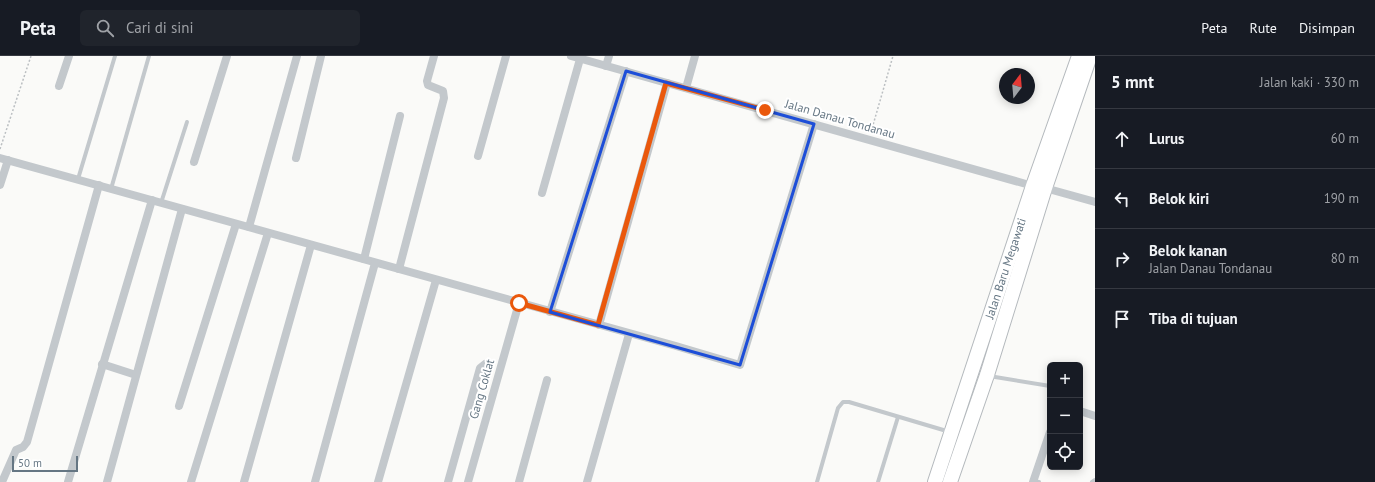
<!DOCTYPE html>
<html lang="id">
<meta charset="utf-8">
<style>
:root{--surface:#171b24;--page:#20242c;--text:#f1f3f6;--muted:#9ea1a6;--line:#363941}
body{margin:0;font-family:"PT Sans",sans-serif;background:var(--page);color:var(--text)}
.controls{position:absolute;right:12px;bottom:12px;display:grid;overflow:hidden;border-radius:6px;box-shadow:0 2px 10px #0003}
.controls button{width:36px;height:36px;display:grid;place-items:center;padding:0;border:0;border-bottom:1px solid var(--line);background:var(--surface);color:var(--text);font:20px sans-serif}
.compass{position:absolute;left:999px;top:12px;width:36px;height:36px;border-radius:50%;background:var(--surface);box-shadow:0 2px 10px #0003;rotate:16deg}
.scale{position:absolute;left:12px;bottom:10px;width:66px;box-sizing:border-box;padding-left:4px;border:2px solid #657683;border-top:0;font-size:11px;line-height:14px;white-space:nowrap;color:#657683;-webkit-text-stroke:3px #fff;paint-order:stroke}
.stop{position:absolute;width:12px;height:12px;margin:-9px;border:3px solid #ea580c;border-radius:50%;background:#fff}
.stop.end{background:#ea580c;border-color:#fff;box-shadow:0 1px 4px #0008}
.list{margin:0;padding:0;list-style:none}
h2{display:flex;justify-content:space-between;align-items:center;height:52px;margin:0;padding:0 16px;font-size:17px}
h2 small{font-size:13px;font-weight:400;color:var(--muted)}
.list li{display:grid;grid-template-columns:26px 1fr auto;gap:12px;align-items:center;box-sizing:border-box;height:60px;padding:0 16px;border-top:1px solid var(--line)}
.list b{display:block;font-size:15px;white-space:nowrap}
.list p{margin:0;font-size:13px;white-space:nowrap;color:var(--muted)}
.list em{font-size:13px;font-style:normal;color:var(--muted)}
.icon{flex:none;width:22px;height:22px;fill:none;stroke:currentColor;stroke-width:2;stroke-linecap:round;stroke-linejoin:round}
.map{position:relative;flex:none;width:1095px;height:426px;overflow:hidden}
header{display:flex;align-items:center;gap:24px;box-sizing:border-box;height:56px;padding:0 20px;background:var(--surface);border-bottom:1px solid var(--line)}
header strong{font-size:19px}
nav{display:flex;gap:22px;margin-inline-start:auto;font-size:14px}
.search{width:280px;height:36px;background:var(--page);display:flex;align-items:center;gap:10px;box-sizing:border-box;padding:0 14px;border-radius:6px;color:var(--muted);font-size:15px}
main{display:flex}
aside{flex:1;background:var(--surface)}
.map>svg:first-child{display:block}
</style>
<header>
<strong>Peta</strong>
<div class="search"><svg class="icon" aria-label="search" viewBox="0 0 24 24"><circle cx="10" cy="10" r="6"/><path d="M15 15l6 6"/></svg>Cari di sini</div>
<nav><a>Peta</a><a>Rute</a><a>Disimpan</a></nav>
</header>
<main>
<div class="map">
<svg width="1095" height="426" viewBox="0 0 1095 426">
<rect width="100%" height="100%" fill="#fafaf8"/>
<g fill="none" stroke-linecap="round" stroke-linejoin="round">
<!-- highway casing -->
<g stroke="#b4b9bd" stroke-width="16">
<g id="highway">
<path id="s1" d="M935 426 1033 130 1079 0"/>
<path d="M950 426 987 319 1045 132 1090 0"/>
</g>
</g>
<!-- path -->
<g stroke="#bbbfc2" stroke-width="1.5" stroke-dasharray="2 2" stroke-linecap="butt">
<path d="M871 76 893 0"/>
<path d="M0 93 31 0"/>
</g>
<!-- lane -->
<g stroke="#c3c8cc" stroke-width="4">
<path d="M78 123 115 0"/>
<path d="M111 133 149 0"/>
<path d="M161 147 187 66"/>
<path d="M989 320 1050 330"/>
<path d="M1033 425 1039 426"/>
<path d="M817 426 838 352 843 346H849L950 376"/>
<path d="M878 426 898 361"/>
<path d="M1092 426 1095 424"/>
</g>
<!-- street -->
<g stroke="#c3c8cc" stroke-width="8">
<path d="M571 0 1033 130"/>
<path d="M606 10 609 0"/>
<path d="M59 30 69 0"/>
<path d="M686 32 695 0"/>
<path d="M478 100 506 0"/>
<path d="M0 102 676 290 740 309 814 68"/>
<path d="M296 102 321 0"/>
<path d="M194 106 227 0"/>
<path d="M0 129 8 104"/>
<path d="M1045 132 1095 146"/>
<path d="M542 137 580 3"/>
<path d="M249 171 297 0"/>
<path d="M364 203 400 60"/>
<path d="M399 213 444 42 443 35 428 29 427 25 434 0"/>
<path d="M550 256 626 15"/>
<path d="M599 269 667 27"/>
<path d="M102 308 136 319"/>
<path d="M179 350 236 168"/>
<path d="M1080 355 1095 360"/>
<path d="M2 426 16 394 23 391 27 386 99 129"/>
<path d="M68 426 152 144"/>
<path d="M107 426 182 153"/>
<path d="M191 426 268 177"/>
<path d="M244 426 311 189"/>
<path d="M315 426 375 207"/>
<path d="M378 426 436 224"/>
<path d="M448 426 480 312 485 308"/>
<path d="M468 426 519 247"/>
<path d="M519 426 547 324"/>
<path d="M587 426 629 278"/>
<path d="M1033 426 1050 376"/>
</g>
<!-- highway -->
<use href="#highway" stroke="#fff" stroke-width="14"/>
</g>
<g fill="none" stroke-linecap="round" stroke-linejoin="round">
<!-- route -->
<path stroke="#ea580c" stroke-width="5" d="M519 247 598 269 666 27 765 54"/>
</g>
<!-- marked area -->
<path fill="none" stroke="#1d4ed8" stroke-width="3" stroke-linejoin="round" d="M626 15 814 68 740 309 550 256Z"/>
<g text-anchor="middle" stroke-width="4" stroke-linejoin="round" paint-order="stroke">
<!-- street labels -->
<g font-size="12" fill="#657683" stroke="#fff">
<text transform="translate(840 63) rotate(16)" y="4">Jalan Danau Tondanau</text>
<text dy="4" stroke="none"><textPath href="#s1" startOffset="225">Jalan Baru Megawati</textPath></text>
<text transform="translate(482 333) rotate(-74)" y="4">Gang Coklat</text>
</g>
</g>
</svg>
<div class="controls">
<button>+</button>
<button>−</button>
<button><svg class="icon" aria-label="locate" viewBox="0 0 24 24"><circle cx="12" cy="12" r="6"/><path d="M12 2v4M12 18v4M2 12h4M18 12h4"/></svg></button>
</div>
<svg class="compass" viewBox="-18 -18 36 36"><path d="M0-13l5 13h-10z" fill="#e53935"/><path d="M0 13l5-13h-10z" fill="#9ea1a6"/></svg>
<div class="scale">50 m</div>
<div class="stop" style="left:519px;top:247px"></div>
<div class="stop end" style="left:765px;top:54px"></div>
</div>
<aside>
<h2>5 mnt<small>Jalan kaki · 330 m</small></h2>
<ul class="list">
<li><svg class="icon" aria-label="ahead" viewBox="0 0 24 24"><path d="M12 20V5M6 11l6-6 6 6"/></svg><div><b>Lurus</b></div><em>60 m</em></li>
<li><svg class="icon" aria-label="left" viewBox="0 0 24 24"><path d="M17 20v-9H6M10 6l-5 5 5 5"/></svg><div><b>Belok kiri</b></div><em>190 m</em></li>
<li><svg class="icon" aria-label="right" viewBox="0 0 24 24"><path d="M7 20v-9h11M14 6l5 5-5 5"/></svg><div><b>Belok kanan</b><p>Jalan Danau Tondanau</p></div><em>80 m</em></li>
<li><svg class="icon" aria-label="arrive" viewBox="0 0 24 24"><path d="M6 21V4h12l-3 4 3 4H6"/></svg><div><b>Tiba di tujuan</b></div></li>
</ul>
</aside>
</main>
